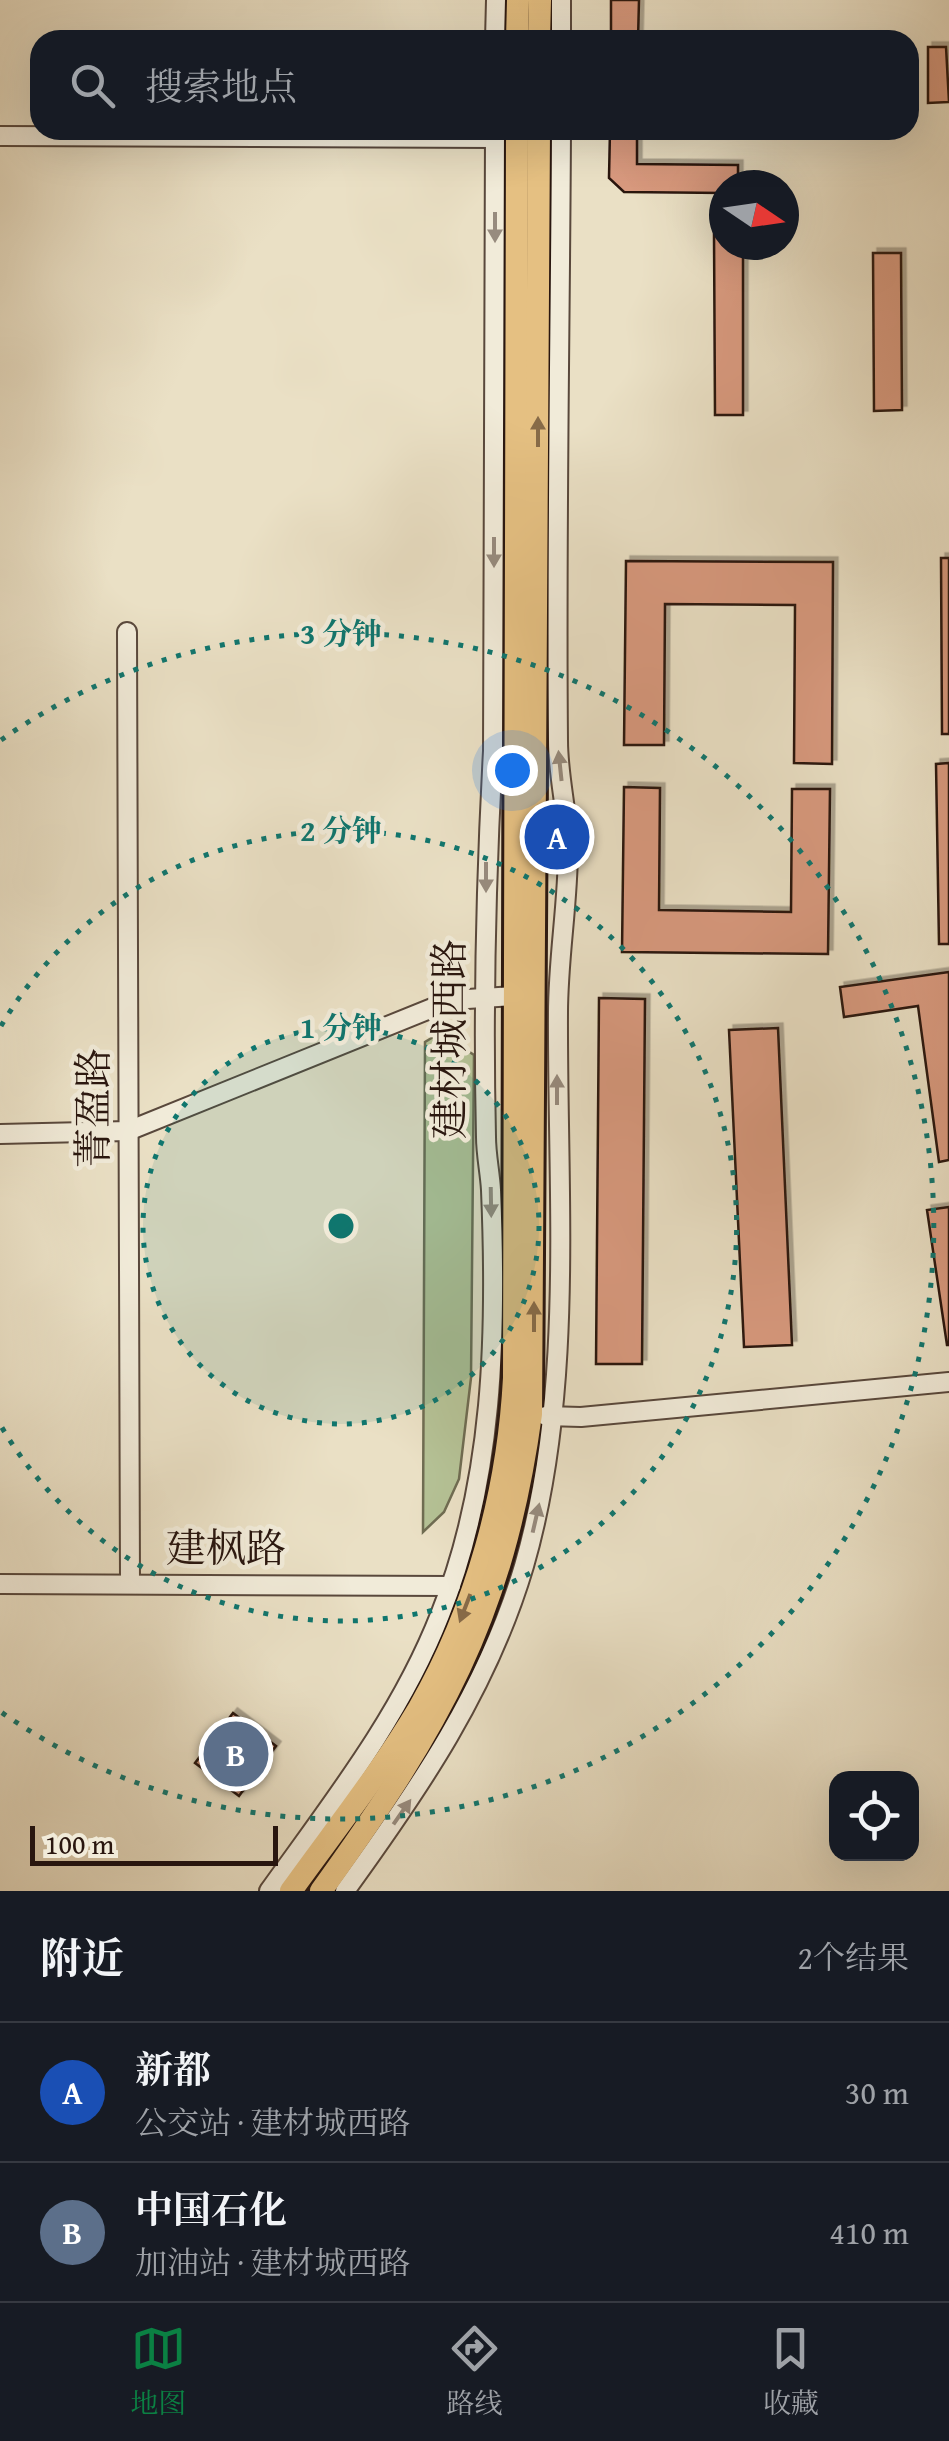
<!DOCTYPE html>
<html lang="zh">
<meta charset="utf-8">
<style>
:root{--surface:#171b24;--page:#20242c;--text:#f1f3f6;--muted:#9ea1a6;--line:#363941;--accent:#0b8043}
body{margin:0;font-family:"Gentium Book Plus","Noto Serif SC",serif;background:var(--page);color:var(--text)}
.controls{position:absolute;right:30px;bottom:30px;display:grid;overflow:hidden;border-radius:20px;box-shadow:0 10px 40px #0002}
.controls button{width:90px;height:90px;display:grid;place-items:center;padding:0;border:0;border-bottom:2px solid var(--line);background:var(--surface);color:var(--text);font:50px sans-serif}
.compass{position:absolute;left:709px;top:170px;width:90px;height:90px;border-radius:50%;background:var(--surface);box-shadow:0 10px 40px #0002;rotate:103deg}
.scale{position:absolute;left:30px;bottom:25px;width:248px;box-sizing:border-box;padding-left:10px;border:5px solid #29160f;border-top:0;font-size:28px;line-height:35px;white-space:nowrap;color:#29160f;-webkit-text-stroke:8px #f1ebd9;paint-order:stroke}
.you{position:absolute;left:512px;top:770px;width:35px;height:35px;margin:-25px;border:8px solid #fff;border-radius:50%;background:#1a73e8;box-shadow:0 0 0 15px #1a73e833}
.badge{display:grid;place-items:center;width:65px;height:65px;border-radius:50%;background:var(--accent);color:#fff;font-size:32px;font-weight:700}
.pin{position:absolute;translate:-50% -50%;border:5px solid #fff;box-shadow:0 2px 10px #0006}
.list{margin:0;padding:0;list-style:none}
h2{display:flex;justify-content:space-between;align-items:center;height:130px;margin:0;padding:0 40px;font-size:42px}
h2 small{font-size:32px;font-weight:400;color:var(--muted)}
.list li{display:grid;grid-template-columns:65px 1fr auto;gap:30px;align-items:center;box-sizing:border-box;height:140px;padding:0 40px;border-top:2px solid var(--line)}
.list b{display:block;font-size:38px;white-space:nowrap}
.list p{margin:0;font-size:32px;white-space:nowrap;color:var(--muted)}
.list em{font-size:32px;font-style:normal;color:var(--muted)}
.icon{flex:none;width:55px;height:55px;fill:none;stroke:currentColor;stroke-width:2;stroke-linecap:round;stroke-linejoin:round}
.map{position:relative;flex:none;width:949px;height:1891px;overflow:hidden}
.search{position:absolute;background:var(--surface);box-shadow:0 10px 40px #0002;left:30px;right:30px;top:30px;height:110px;display:flex;align-items:center;gap:25px;box-sizing:border-box;padding:0 35px;border-radius:30px;color:var(--muted);font-size:38px}
.sheet{height:410px;background:var(--surface)}
nav{display:flex;justify-content:space-around;align-items:center;box-sizing:border-box;height:140px;border-top:2px solid var(--line);background:var(--surface);font-size:28px;color:var(--muted)}
nav a{display:grid;justify-items:center;gap:5px}
nav .on{color:var(--accent)}
.map>svg:first-child{display:block}
</style>
<div class="map">
<svg width="949" height="1891" viewBox="0 0 949 1891">
<defs>
<filter id="shadow"><feDropShadow dx="4.5" dy="-4.5" stdDeviation="0" flood-color="#0004"/></filter>
</defs>
<rect width="100%" height="100%" fill="#eae0c5"/>
<filter id="stains"><feTurbulence type="fractalNoise" baseFrequency=".002" numOctaves="4"/><feColorMatrix values="0 0 0 0 .2 0 0 0 0 .09 0 0 0 0 .02 0 0 0 .5 -.17"/></filter>
<radialGradient id="worn" r=".72"><stop offset=".6" stop-color="#630" stop-opacity="0"/><stop offset="1" stop-color="#630" stop-opacity=".3"/></radialGradient>
<!-- green -->
<path fill="#b5c296" stroke="#6f6c52" stroke-width="2.5" d="M440 1033 474 1055 471 1378 459 1479 444 1512 423 1532 425 1042Z"/>
<!-- building -->
<g fill="#d8997e" stroke="#29160f" stroke-width="2.5" filter="url(#shadow)">
<path d="M611 0H639L638 40H611Z"/>
<path d="M928 47H946L949 102 928 103Z"/>
<path d="M610 130H637V164L738 165V185H724V193L624 192 609 178Z"/>
<path d="M724 231V245H743V415H715L714 232Z"/>
<path d="M873 253H901L902 410 874 411Z"/>
<path d="M941 558H949V734H942Z"/>
<path d="M626 561 833 562 832 764 794 763 795 605 665 604 664 745H624Z"/>
<path d="M949 763V944H939L936 764Z"/>
<path d="M624 787 660 788 659 910 791 912 792 789H830L828 954 622 952Z"/>
<path d="M949 972V1160L939 1162 918 1006 844 1017 840 987Z"/>
<path d="M599 998 645 999 642 1364H596Z"/>
<path d="M778 1028 792 1345 744 1347 729 1030Z"/>
<path d="M949 1207V1345H947L927 1210Z"/>
<path d="M233 1713 276 1746 239 1796 195 1763Z"/>
</g>
<g fill="none" stroke-linecap="round" stroke-linejoin="round">
<!-- minor casing -->
<g stroke="#59483c" stroke-width="22">
<g id="minor">
<path d="M495 40 496 0"/>
<path d="M561 40V0"/>
<path d="M0 136 495 138"/>
<path d="M127 632 130 1583"/>
<path d="M0 1134 128 1131 452 1000 528 995"/>
<path d="M546 1416 581 1417 949 1382"/>
<path d="M0 1584 451 1586"/>
<path d="M269 1891C332 1803 400 1717 440 1615 494 1481 497 1333 491 1190 490 1172 486 1155 486 1137 483 1008 486 879 493 751L495 130"/>
<path d="M345 1891C419 1789 488 1688 524 1566 575 1390 557 1194 558 1013 558 958 568 904 568 849 568 813 558 777 558 741 556 537 560 333 561 130"/>
</g>
</g>
<!-- major casing -->
<g stroke="#29160f" stroke-width="28">
<g id="major">
<path d="M517 40 518 0"/>
<path d="M539 40 540 0"/>
<path d="M291 1891C334 1831 381 1772 419 1708 476 1609 508 1492 514 1378L517 130"/>
<path d="M321 1891C439 1727 503 1619 531 1414L539 130"/>
</g>
</g>
<!-- minor -->
<use href="#minor" stroke="#f1ebd9" stroke-width="18"/>
<!-- major -->
<use href="#major" stroke="#e5c082" stroke-width="22"/>
</g>
<!-- one-way arrows -->
<defs><path id="oneway-solid" d="M-6-.8H1V-3.2L6.5 0L1 3.2V.8H-6Z" transform="scale(2.5)"/></defs>
<g fill="#978b7e">
<use href="#oneway-solid" transform="translate(495 227) rotate(90)"/>
<use href="#oneway-solid" transform="translate(494 552) rotate(90)"/>
<use href="#oneway-solid" transform="translate(560 766) rotate(-96)"/>
<use href="#oneway-solid" transform="translate(486 877) rotate(90)"/>
<use href="#oneway-solid" transform="translate(557 1090) rotate(-90)"/>
<use href="#oneway-solid" transform="translate(491 1202) rotate(89)"/>
<use href="#oneway-solid" transform="translate(536 1518) rotate(-77)"/>
<use href="#oneway-solid" transform="translate(402 1812) rotate(-55)"/>
</g>
<g fill="#876b48">
<use href="#oneway-solid" transform="translate(538 432) rotate(-90)"/>
<use href="#oneway-solid" transform="translate(534 1317) rotate(-90)"/>
<use href="#oneway-solid" transform="translate(465 1608) rotate(111)"/>
</g>
<!-- distance rings -->
<circle cx="341" cy="1226" r="198" fill="#0f766e" fill-opacity=".12"/>
<g fill="none" stroke="#0f766e" stroke-width="5" stroke-dasharray="5 10">
<circle cx="341" cy="1226" r="198"/>
<path d="M1 1026A395 395 0 1 1 1 1426"/>
<path d="M1 740A593 593 0 1 1 1 1712"/>
</g>
<g text-anchor="middle" stroke-width="9" stroke-linejoin="round" paint-order="stroke">
<!-- street labels -->
<g font-size="40" fill="#29160f" stroke="#f1ebd9">
<text transform="translate(449 1039) rotate(-90)" y="14">建材城西路</text>
<text transform="translate(93 1108) rotate(-90)" y="14">菁盈路</text>
<text x="226" y="1562">建枫路</text>
</g>
</g>
<circle cx="341" cy="1226" r="15" fill="#0f766e" stroke="#f1ebd9" stroke-width="5"/>
<g font-size="30" text-anchor="middle" font-weight="bold" fill="#0f766e" stroke="#f1ebd9" stroke-width="9" stroke-linejoin="round" paint-order="stroke">
<text x="341" y="644">3 分钟</text>
<text x="341" y="841">2 分钟</text>
<text x="341" y="1038">1 分钟</text>
</g>
<rect width="100%" height="100%" filter="url(#stains)"/>
<rect width="100%" height="100%" fill="url(#worn)"/>
</svg>
<div class="controls">
<button><svg class="icon" aria-label="locate" viewBox="0 0 24 24"><circle cx="12" cy="12" r="6"/><path d="M12 2v4M12 18v4M2 12h4M18 12h4"/></svg></button>
</div>
<svg class="compass" viewBox="-18 -18 36 36"><path d="M0-13l5 13h-10z" fill="#e53935"/><path d="M0 13l5-13h-10z" fill="#9ea1a6"/></svg>
<div class="scale">100 m</div>
<div class="you"></div>
<div class="pin badge" style="left:557px;top:837px;background:#1a4fb4">A</div>
<div class="pin badge" style="left:236px;top:1754px;background:#5c6f8a">B</div>
<div class="search"><svg class="icon" aria-label="search" viewBox="0 0 24 24"><circle cx="10" cy="10" r="6"/><path d="M15 15l6 6"/></svg>搜索地点</div>
</div>
<section class="sheet">
<h2>附近<small>2个结果</small></h2>
<ul class="list">
<li><span class="badge" style="background:#1a4fb4">A</span><div><b>新都</b><p>公交站 · 建材城西路</p></div><em>30 m</em></li>
<li><span class="badge" style="background:#5c6f8a">B</span><div><b>中国石化</b><p>加油站 · 建材城西路</p></div><em>410 m</em></li>
</ul>
</section>
<nav>
<a class="on"><svg class="icon" aria-label="map" viewBox="0 0 24 24"><path d="M3 6l6-2 6 2 6-2v14l-6 2-6-2-6 2zM9 4v14M15 6v14"/></svg>地图</a>
<a><svg class="icon" aria-label="directions" viewBox="0 0 24 24"><path d="M12 3l9 9-9 9-9-9zM9 14v-3h6M13 9l2 2-2 2"/></svg>路线</a>
<a><svg class="icon" aria-label="saved" viewBox="0 0 24 24"><path d="M7 4h10v16l-5-4-5 4z"/></svg>收藏</a>
</nav>
